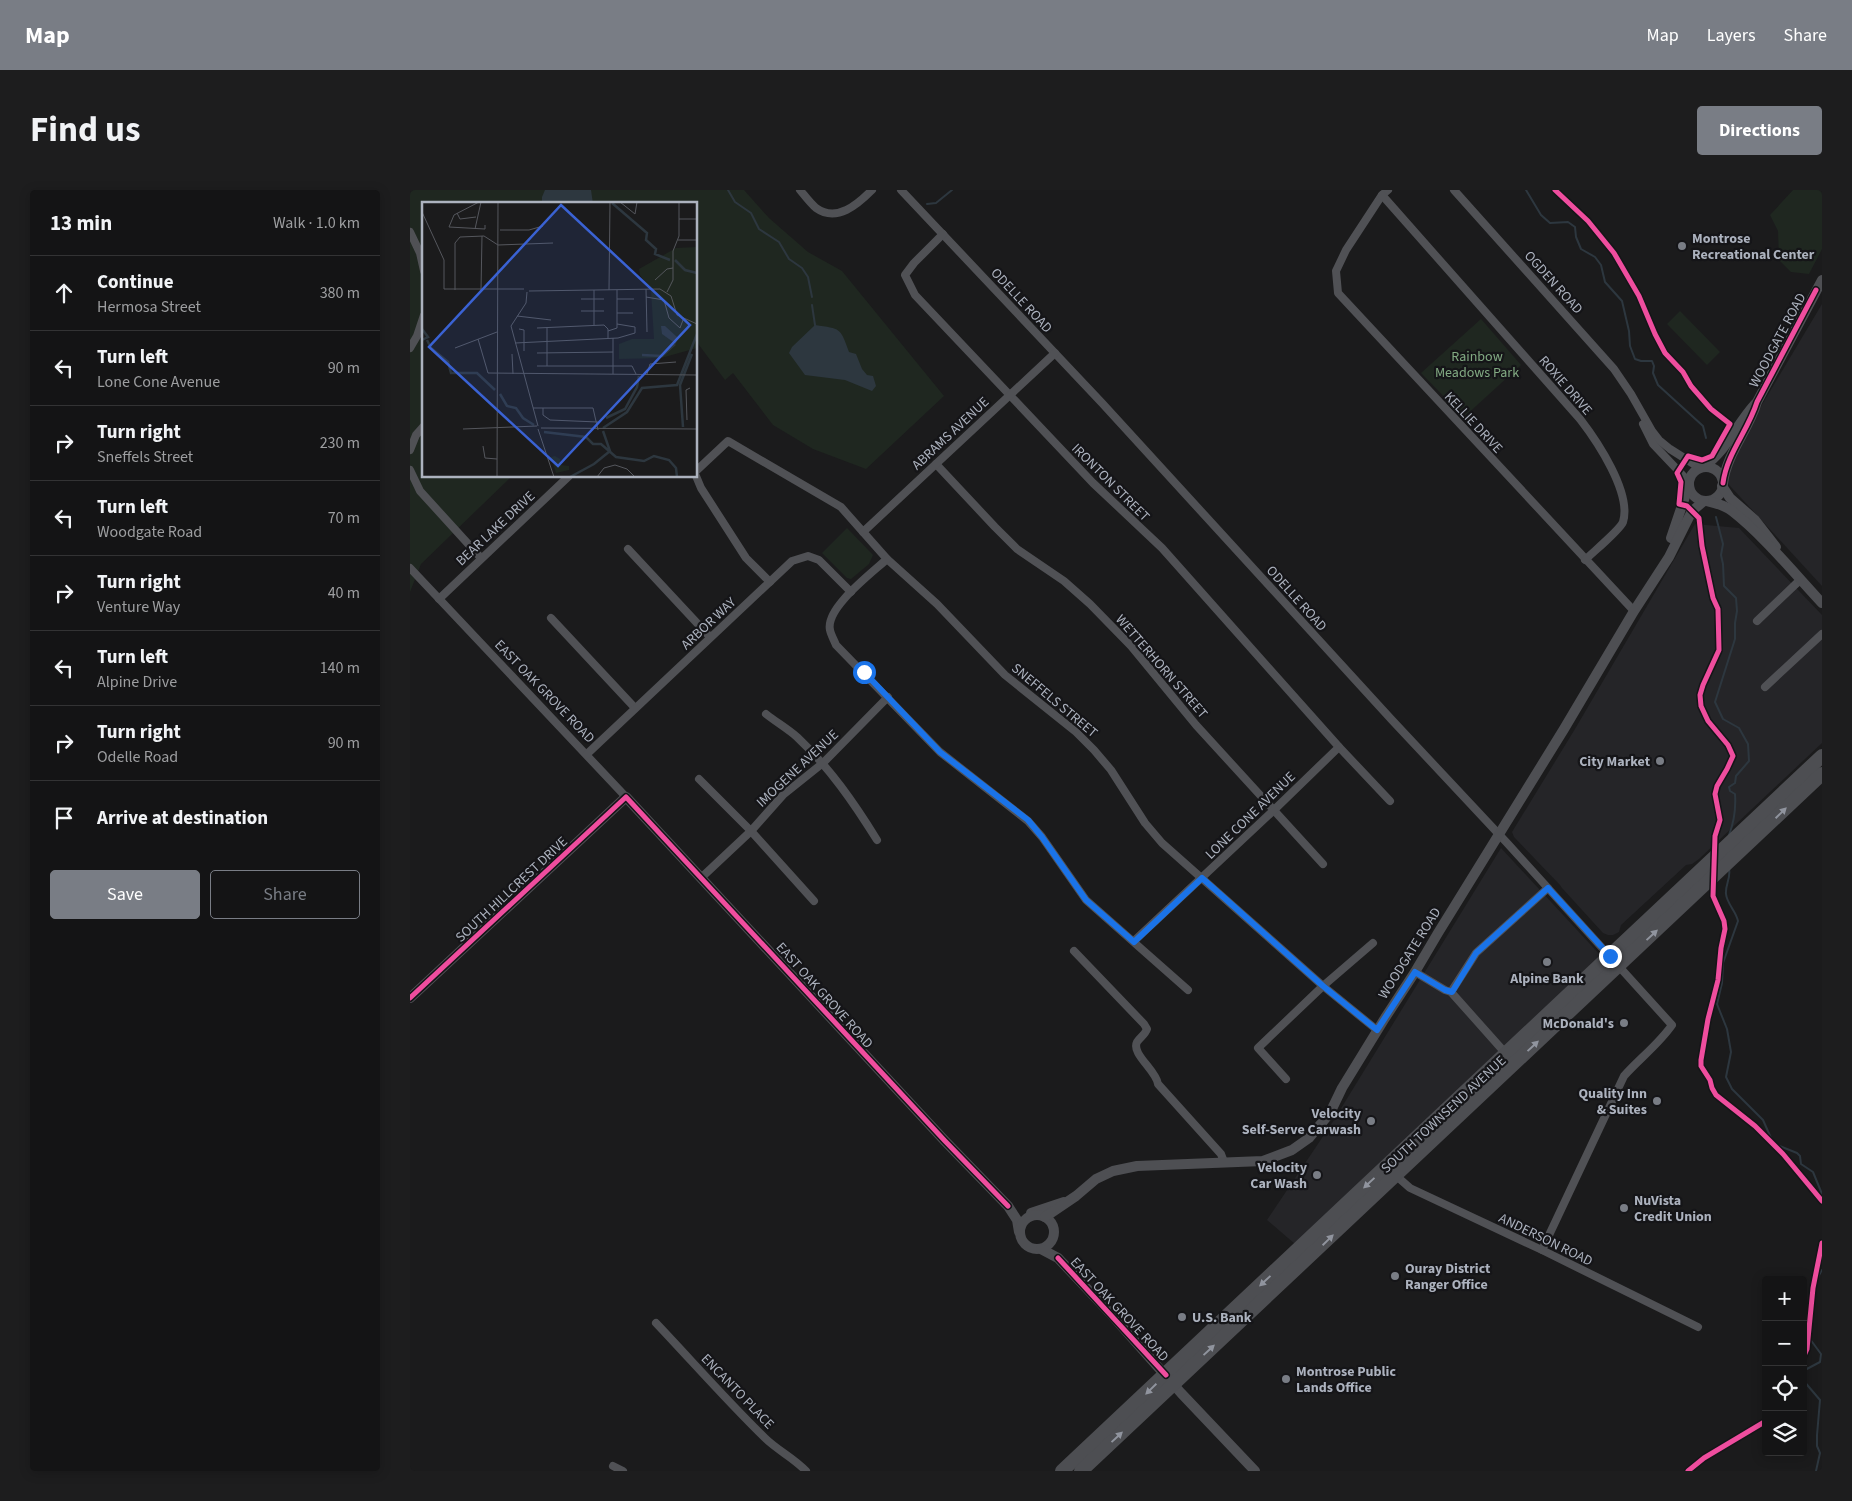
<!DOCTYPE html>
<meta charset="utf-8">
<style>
:root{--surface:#141415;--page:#1d1d1e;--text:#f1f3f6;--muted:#9d9ea0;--line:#333334;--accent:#797d85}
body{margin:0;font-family:"Source Sans 3",sans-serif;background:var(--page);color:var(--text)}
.controls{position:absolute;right:15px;bottom:15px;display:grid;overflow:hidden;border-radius:5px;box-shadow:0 2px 12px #0003}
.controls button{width:45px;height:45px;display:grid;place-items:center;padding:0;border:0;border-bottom:1px solid var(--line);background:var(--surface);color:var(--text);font:25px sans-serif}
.stop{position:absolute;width:15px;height:15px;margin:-11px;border:4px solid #1a73e8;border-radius:50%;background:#fff}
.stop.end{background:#1a73e8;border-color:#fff;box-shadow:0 1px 5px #0008}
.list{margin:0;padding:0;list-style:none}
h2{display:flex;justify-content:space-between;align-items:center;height:65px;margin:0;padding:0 20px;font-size:21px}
h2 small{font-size:16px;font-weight:400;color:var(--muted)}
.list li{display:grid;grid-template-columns:32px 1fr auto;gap:15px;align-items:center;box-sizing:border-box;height:75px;padding:0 20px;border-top:1px solid var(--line)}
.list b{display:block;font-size:19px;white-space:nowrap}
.list p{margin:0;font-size:16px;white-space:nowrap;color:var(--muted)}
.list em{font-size:16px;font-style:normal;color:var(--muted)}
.actions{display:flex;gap:10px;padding:15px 20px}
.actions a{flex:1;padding:11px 0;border:1px solid var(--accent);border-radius:5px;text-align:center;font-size:18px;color:var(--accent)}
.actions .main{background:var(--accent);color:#fff}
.icon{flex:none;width:28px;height:28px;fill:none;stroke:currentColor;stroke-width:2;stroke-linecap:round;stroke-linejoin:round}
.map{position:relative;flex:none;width:1412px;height:1281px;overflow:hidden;border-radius:5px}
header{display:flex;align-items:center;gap:30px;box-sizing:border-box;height:70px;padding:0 25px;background:var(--accent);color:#fff}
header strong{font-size:24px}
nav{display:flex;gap:28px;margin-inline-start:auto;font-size:18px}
.intro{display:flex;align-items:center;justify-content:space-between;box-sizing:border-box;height:120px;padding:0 30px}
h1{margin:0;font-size:35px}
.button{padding:12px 22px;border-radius:5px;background:var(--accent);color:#fff;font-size:18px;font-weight:700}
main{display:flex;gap:30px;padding:0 30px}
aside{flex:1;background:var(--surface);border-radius:5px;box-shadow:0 2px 12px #0003}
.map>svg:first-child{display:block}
</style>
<header>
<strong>Map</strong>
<nav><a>Map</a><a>Layers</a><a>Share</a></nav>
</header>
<div class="intro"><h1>Find us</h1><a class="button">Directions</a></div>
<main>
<aside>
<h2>13 min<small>Walk · 1.0 km</small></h2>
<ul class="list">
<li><svg class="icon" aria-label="ahead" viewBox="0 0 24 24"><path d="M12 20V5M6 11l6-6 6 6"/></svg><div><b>Continue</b><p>Hermosa Street</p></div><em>380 m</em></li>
<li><svg class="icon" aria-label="left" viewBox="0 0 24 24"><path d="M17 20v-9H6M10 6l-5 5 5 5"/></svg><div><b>Turn left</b><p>Lone Cone Avenue</p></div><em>90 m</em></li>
<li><svg class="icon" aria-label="right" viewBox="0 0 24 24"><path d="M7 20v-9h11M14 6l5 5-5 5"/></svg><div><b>Turn right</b><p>Sneffels Street</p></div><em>230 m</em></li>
<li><svg class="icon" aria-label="left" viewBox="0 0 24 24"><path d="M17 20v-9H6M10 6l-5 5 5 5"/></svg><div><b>Turn left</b><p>Woodgate Road</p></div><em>70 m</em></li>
<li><svg class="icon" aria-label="right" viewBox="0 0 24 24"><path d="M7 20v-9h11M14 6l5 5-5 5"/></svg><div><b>Turn right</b><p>Venture Way</p></div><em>40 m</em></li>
<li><svg class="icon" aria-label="left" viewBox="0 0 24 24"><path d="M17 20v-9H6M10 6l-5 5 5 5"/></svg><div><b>Turn left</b><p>Alpine Drive</p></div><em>140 m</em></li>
<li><svg class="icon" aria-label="right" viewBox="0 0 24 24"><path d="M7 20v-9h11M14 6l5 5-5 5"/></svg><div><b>Turn right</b><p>Odelle Road</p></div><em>90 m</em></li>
<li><svg class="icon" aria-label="arrive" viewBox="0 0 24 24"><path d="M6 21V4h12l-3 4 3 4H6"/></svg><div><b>Arrive at destination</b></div></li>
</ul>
<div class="actions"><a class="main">Save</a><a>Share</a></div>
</aside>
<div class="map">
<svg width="1412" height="1281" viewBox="0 0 1412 1281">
<rect width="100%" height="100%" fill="#1b1b1c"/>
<!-- built -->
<g fill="#252528">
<path d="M1412 114V396L1310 285Z"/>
<path d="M1285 334 1329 338 1412 425V553L1289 669 1282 674 1276 675 1211 735 1209 742 1203 745H1198L1193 743 1152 698 1150 695 1104 647 1102 642 1165 539Z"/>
<path d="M1091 658 1192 767 885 1054 857 1030 922 933Z"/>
</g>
<!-- green -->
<g fill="#1f2720">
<path d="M0 0H334L359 28 398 62 432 81 534 206 456 279 403 259 363 235 323 183 315 190 286 151V14H14V286H102L11 374 0 402Z"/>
<path d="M1383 0H1412V59L1399 84 1381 82 1369 70 1368 41 1360 25Z"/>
<path d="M1270 121 1310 162 1297 175 1257 134Z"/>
<path d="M1071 129 1111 175 1054 227 1011 183Z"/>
<path d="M437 338 463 365 459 374 441 389 437 388 412 363Z"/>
</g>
<!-- water -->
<g fill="#2d373f">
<path d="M135 0H181L183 14H132V7Z"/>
<path d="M405 135C431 139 430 137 439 162L446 164 452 179 457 185 463 186 466 196 462 201 435 190 395 185 379 163 382 157Z"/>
</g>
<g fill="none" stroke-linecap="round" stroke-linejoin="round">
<!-- stream -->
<g stroke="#2d373f" stroke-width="2">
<path d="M318 0 325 12 341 23 349 39 369 52 379 69 392 78 398 87 402 107"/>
<path d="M1116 0 1131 25 1140 33 1158 32 1165 37 1166 47 1171 59 1185 67 1191 75 1195 92 1212 111 1219 141 1220 156 1225 169 1231 171H1242L1244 176 1243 183 1248 195 1293 236 1296 248"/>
<path d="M517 14 526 13 542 0"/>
<path d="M402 115 405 135"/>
<path d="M1306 327 1313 354 1311 365 1313 374 1314 396 1326 408 1327 421 1325 433V449L1305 512 1313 529 1329 538 1338 554 1339 571 1326 586 1325 593 1319 597 1320 601 1325 604C1326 618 1324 632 1319 645"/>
<path d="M1319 679C1321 688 1315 695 1316 704 1317 714 1326 721 1328 731L1313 773 1312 793 1307 814 1317 839 1321 862 1316 887 1322 899 1353 930 1361 948 1367 955 1387 963 1390 966 1391 974 1403 982 1412 1004"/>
<path d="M1393 1181 1410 1172 1411 1164 1400 1149C1405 1128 1400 1098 1412 1080"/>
<path d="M1393 1190 1410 1210 1407 1245V1256L1410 1263 1406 1281"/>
</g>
<!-- street -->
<g stroke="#505155" stroke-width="8">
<path d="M390 0C395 6 400 13 406 18 427 33 448 14 462 0"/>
<path d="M491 0 692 213 981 529 1098 654 1262 835C1249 854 1229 869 1214 886L1132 1060"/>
<path d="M978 0 972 5 936 60 926 81 928 103 1224 421"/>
<path d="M1044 0 1204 179 1221 204 1242 241 1249 250 1260 259 1290 278"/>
<path d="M972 5 1170 229C1187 251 1222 303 1213 332 1210 340 1183 362 1175 370"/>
<path d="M0 42 10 63 14 81"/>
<path d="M533 44 504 73 495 85 505 105 683 293 752 358 929 557 980 611"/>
<path d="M0 158 7 146 14 125"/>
<path d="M1233 234 1243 254 1279 292"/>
<path d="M0 260 6 245 14 236"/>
<path d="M526 274 585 337 607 359 654 391 680 414 721 456 786 535 913 674"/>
<path d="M0 280 10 301 71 368"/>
<path d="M286 281 318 251 431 317 477 369 527 414 595 485 666 542 684 560 701 580 735 633 752 653 913 796 967 840"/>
<path d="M286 286 291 298 336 368 360 392"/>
<path d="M453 342 645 163"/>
<path d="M218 359 300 447"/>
<path d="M477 369C462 383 415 418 420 440 421 445 424 450 426 455L530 562 618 631 632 647 676 710 778 800"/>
<path d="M0 378 216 607"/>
<path d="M29 409 159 286"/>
<path d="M141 428 225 518"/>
<path d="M1347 431 1390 390"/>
<path d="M1355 497 1412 444"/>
<path d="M356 524C366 532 378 539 387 547 420 578 444 613 467 650"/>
<path d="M177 564 382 371 398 366 409 370 441 402"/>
<path d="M289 589 341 641 404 711"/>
<path d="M292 687 341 641 373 605 413 573 478 507"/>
<path d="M724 751 864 620 929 557"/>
<path d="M664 761 734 834 737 839C735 845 730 847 727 852 721 864 746 880 748 894L811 964 814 972"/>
<path d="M1005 782 1035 800 1041 802 1098 866"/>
<path d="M1041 802 1066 763 1138 698"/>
<path d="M876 889 848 858 913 796 963 753"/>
<path d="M983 983 1000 998 1132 1060 1288 1137"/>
<path d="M246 1133C282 1171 317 1211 355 1248 367 1260 384 1268 396 1281"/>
<path d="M203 1276 213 1281"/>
</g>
<!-- secondary -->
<g stroke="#4e4f53" stroke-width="10">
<path d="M1293 277C1317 261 1325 236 1345 214"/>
<circle cx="1296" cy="294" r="17"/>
<path d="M1313 293C1317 263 1338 241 1347 212L1412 90"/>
<path d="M1312 296 1320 308 1345 330 1366 357"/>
<path d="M1297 311C1306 313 1314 315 1322 321 1353 345 1385 384 1412 413"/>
<path d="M1261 348 1279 295"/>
<path d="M0 808 216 607 535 951 598 1016 607 1030 609 1042"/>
<path d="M621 1023 654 1012"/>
<circle cx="627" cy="1042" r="17"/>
<path d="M635 1027 666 1006 686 989 703 981 727 976 853 971 882 960 899 948 920 923 932 898 975 828 1005 782 1028 743 1154 539 1224 421 1259 367 1282 321 1294 311"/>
<path d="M631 1059 648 1068 700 1123 771 1203 845 1281"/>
</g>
<!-- highway -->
<g stroke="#4d4e52" stroke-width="14">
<path d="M652 1281 1412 566"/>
<path d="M671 1281 1412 584"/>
</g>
<!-- cycleway casing -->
<g stroke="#151518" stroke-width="8">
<g id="cycleway">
<path d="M1145 0 1178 31 1204 63 1229 106 1245 144 1255 163 1273 182 1281 196 1301 219 1320 234 1302 266 1292 270 1278 266 1267 283 1271 292 1269 314 1277 316 1289 328 1292 356 1303 408 1308 419 1309 460 1293 495 1290 505 1291 516 1298 531 1318 555 1323 566 1317 579 1307 596 1305 604 1310 630 1305 646 1303 706 1314 731 1315 739 1311 758 1308 790 1298 829 1291 870V876L1300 890 1302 898 1306 905 1345 936 1373 964 1412 1011"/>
<path d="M1313 293C1317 263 1338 241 1347 212L1406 100"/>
<path d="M0 808 216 607 535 951 598 1016"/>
<path d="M648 1068 756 1185"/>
<path d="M1393 1168 1397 1159 1403 1098 1412 1053"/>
<path d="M1278 1281 1294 1268 1356 1231"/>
</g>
</g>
<!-- cycleway -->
<use href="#cycleway" stroke="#ef4d9e" stroke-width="5"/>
</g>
<!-- one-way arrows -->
<defs><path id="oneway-solid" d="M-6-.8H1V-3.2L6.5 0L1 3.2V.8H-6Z" transform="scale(1.25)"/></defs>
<g fill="#90949e">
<use href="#oneway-solid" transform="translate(1371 623) rotate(-44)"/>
<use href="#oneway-solid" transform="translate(1242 745) rotate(-43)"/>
<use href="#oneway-solid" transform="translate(1123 856) rotate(-43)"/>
<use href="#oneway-solid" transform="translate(959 993) rotate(137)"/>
<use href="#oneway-solid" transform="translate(918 1050) rotate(-44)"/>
<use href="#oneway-solid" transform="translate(855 1091) rotate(137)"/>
<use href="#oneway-solid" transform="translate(799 1160) rotate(-43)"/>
<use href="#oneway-solid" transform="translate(741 1199) rotate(136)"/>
<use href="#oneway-solid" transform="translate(707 1247) rotate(-43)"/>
</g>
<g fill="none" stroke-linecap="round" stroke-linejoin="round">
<!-- route -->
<path stroke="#1a73e8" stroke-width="6" d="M454 482 530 562 618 630 632 647 676 710 724 752 792 688 913 796 967 840 1005 782 1035 800 1042 802 1066 763 1138 698 1200 766"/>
</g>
<!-- markers -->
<g fill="#797d85" stroke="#151518" stroke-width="2">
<circle cx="1272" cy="56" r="5"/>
<circle cx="1250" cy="571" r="5"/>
<circle cx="1137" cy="772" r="5"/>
<circle cx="1214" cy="833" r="5"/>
<circle cx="1247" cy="911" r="5"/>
<circle cx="961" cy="931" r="5"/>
<circle cx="907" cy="985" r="5"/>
<circle cx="1214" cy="1018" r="5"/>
<circle cx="985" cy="1086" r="5"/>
<circle cx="772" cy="1127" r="5"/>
<circle cx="876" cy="1189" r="5"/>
</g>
<g text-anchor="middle" stroke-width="4.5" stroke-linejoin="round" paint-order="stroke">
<!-- poi labels -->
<g font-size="14" font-weight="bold" fill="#acb2be" stroke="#151518" text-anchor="start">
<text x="1282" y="53">Montrose<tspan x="1282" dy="16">Recreational Center</tspan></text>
<text x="1240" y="576" text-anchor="end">City Market</text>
<text x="1137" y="793" text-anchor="middle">Alpine Bank</text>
<text x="1204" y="838" text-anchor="end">McDonald's</text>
<text x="1237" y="908" text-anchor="end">Quality Inn<tspan x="1237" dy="16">&amp; Suites</tspan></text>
<text x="951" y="928" text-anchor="end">Velocity<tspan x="951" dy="16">Self-Serve Carwash</tspan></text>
<text x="897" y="982" text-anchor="end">Velocity<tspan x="897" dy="16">Car Wash</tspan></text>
<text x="1224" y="1015">NuVista<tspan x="1224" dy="16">Credit Union</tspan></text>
<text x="995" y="1083">Ouray District<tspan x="995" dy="16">Ranger Office</tspan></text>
<text x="782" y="1132">U.S. Bank</text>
<text x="886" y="1186">Montrose Public<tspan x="886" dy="16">Lands Office</tspan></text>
</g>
<!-- street labels -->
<g font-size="14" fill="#acb2be" stroke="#151518">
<text transform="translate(1144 92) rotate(48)" y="5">OGDEN ROAD</text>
<text transform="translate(612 110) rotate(47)" y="5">ODELLE ROAD</text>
<text transform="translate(1367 150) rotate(-62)" y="5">WOODGATE ROAD</text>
<text transform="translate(1156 195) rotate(49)" y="5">ROXIE DRIVE</text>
<text transform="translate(1064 232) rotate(47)" y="5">KELLIE DRIVE</text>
<text transform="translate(540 243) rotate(-43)" y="5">ABRAMS AVENUE</text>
<text transform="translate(701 292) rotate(45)" y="5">IRONTON STREET</text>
<text transform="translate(85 338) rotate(-43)" y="5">BEAR LAKE DRIVE</text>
<text transform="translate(887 408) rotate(48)" y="5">ODELLE ROAD</text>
<text transform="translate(298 433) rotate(-43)" y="5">ARBOR WAY</text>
<text transform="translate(752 476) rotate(49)" y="5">WETTERHORN STREET</text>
<text transform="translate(135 501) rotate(46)" y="5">EAST OAK GROVE ROAD</text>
<text transform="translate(645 510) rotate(40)" y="5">SNEFFELS STREET</text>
<text transform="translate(387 578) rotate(-43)" y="5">IMOGENE AVENUE</text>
<text transform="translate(840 625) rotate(-44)" y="5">LONE CONE AVENUE</text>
<text transform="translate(101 699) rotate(-43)" y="5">SOUTH HILLCREST DRIVE</text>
<text transform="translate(999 763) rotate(-58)" y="5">WOODGATE ROAD</text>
<text transform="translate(415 805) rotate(48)" y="5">EAST OAK GROVE ROAD</text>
<text transform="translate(1033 924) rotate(-43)" y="5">SOUTH TOWNSEND AVENUE</text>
<text transform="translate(1136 1049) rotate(26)" y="5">ANDERSON ROAD</text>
<text transform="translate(710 1119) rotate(47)" y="5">EAST OAK GROVE ROAD</text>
<text transform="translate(328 1201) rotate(46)" y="5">ENCANTO PLACE</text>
</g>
<!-- park labels -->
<g font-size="14" fill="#82aa83" stroke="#151518">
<text x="1067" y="171">Rainbow<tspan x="1067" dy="16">Meadows Park</tspan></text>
</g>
</g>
<!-- overview -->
<g transform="translate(12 12)">
<rect width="275" height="275" fill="#1b1b1c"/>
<path d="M275 45V146L239 156 197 157V142L210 137H232L229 89 218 73 217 67 254 46ZM133 254 138 257 139 263 147 264V268L134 271 129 255Z" fill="#1f2720"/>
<path d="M239 124H243L255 135 254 142 240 132Z" fill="#2d373f"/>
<path fill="none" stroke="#2d373f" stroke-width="2.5" d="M190 1 225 31 224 38 234 47 233 52 248 58M253 58 263 68 275 71M0 127 6 135 0 138M5 138 9 146 26 160 29 171H55L73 188M220 153 240 154 253 142M78 192 85 204 94 206 101 216 112 223M184 216 203 207 215 185 217 174M261 225 258 183 270 152M181 226 205 210 220 186 255 183 275 132M122 230 164 235 171 242H179L194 255 222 259 232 254 247 258 254 266 255 275M148 275 172 262 188 249 181 229"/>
<path fill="none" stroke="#55575d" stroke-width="1" d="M57 0 32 13 27 25 63 27V23M198 0 213 12 215 0M0 10 22 58V87H102M35 11 38 17 54 15M257 17H275M53 27 59 0M78 28H107L121 24M256 38H275M233 78 245 67 251 66M224 87 225 130M33 88V41L38 35 62 34 76 43 131 41M59 88 60 34M172 88V123M187 88 188 0M107 89 238 87 249 94 255 113 275 122M105 90 104 101 89 124 116 224M245 90 251 78V49L257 34V0M224 95 242 98 247 116 258 126 261 118M159 97H182M195 97H212M159 109H182M195 111H211M95 114 129 118M125 125V164M115 126 182 123 186 127V136M97 127 102 128V149M186 129 195 126V88M56 137 66 171 275 173M93 141 196 136 213 131V125L195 122M33 146 75 130M115 151 191 150M90 152 91 172M115 164H210L214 172M191 172V136M225 172 228 162 254 160M111 206H171L176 228M121 206V213L128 218 176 220M265 218 264 188 268 186M119 226 275 227M41 227 115 224M116 227 132 275M61 244 63 256 75 257M75 275 76 0M175 275 182 266 193 263 205 267 213 275"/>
<path fill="#3a62d3" fill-opacity="0.15" stroke="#3a62d3" stroke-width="2.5" d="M139 3 268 123 136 264 7 145Z"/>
<rect width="275" height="275" fill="none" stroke="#acb2be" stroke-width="2.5"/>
</g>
</svg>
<div class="controls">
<button>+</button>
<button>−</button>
<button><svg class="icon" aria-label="locate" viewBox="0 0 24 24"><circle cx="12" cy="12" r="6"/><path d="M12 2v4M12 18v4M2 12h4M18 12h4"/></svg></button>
<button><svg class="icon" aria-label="layers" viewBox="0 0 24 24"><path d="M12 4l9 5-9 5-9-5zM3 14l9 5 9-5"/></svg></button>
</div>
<div class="stop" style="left:454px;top:482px"></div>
<div class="stop end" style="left:1200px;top:766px"></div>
</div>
</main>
